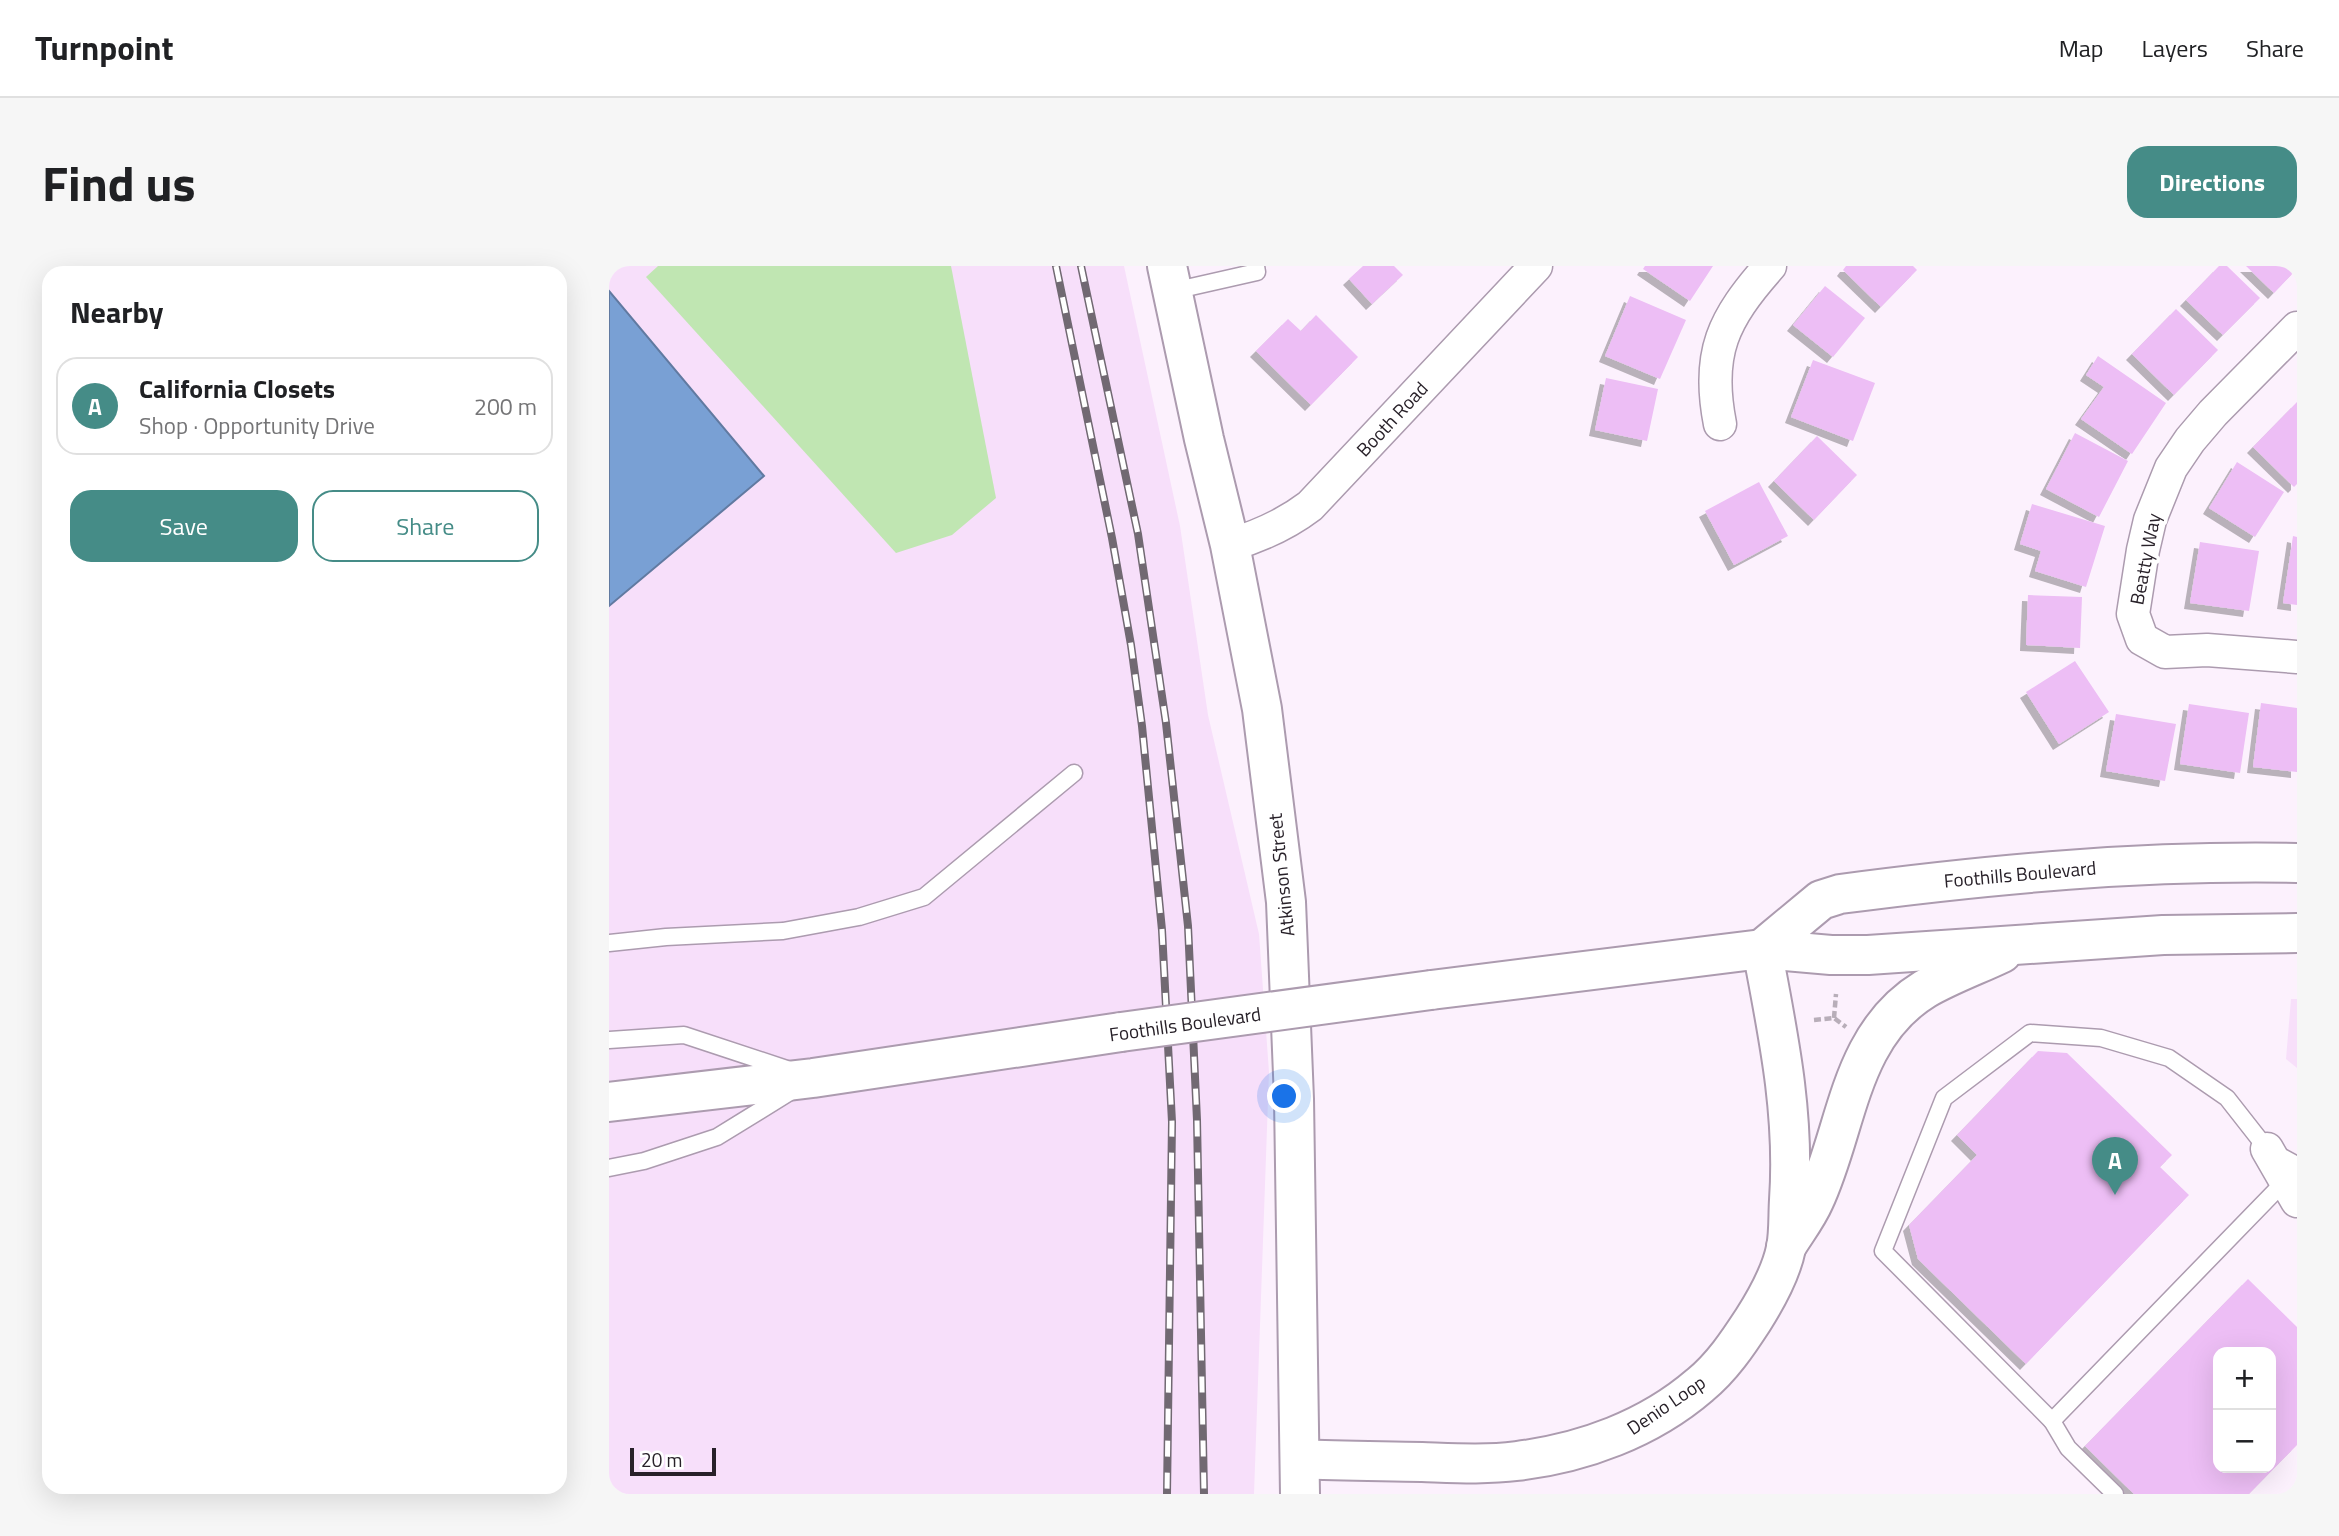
<!DOCTYPE html>
<meta charset="utf-8">
<style>
:root{--surface:#fff;--page:#f6f6f6;--text:#202124;--muted:#757577;--line:#e0e0e0;--accent:#458c87}
body{margin:0;font-family:"Titillium Web",sans-serif;background:var(--page);color:var(--text)}
.controls{position:absolute;right:21px;bottom:21px;display:grid;overflow:hidden;border-radius:14px;box-shadow:0 7px 28px #0002}
.controls button{width:63px;height:63px;display:grid;place-items:center;padding:0;border:0;border-bottom:2px solid var(--line);background:var(--surface);color:var(--text);font:35px sans-serif}
.scale{position:absolute;left:21px;bottom:18px;width:86px;box-sizing:border-box;padding-left:7px;border:4px solid #282129;border-top:0;font-size:19px;line-height:24px;white-space:nowrap;color:#282129;-webkit-text-stroke:5px #fff;paint-order:stroke}
.you{position:absolute;left:676px;top:831px;width:24px;height:24px;margin:-18px;border:5px solid #fff;border-radius:50%;background:#1a73e8;box-shadow:0 0 0 10px #1a73e833}
.badge{display:grid;place-items:center;width:46px;height:46px;border-radius:50%;background:var(--accent);color:#fff;font-size:23px;font-weight:700}
.pin{position:absolute;translate:-50% -58px;filter:drop-shadow(0 2px 4px #0008)}
.pin::after{content:'';position:absolute;top:37px;width:24px;height:21px;background:inherit;clip-path:polygon(0 0,100% 0,50% 100%)}
.list{margin:0;padding:0;list-style:none}
h2{display:flex;justify-content:space-between;align-items:center;height:91px;margin:0;padding:0 28px;font-size:30px}
h2 small{font-size:23px;font-weight:400;color:var(--muted)}
.list li{display:grid;grid-template-columns:46px 1fr auto;gap:21px;align-items:center;box-sizing:border-box;height:98px;margin:0 14px 14px;padding:0 14px;border:2px solid var(--line);border-radius:21px}
.list b{display:block;font-size:26px;white-space:nowrap}
.list p{margin:0;font-size:23px;white-space:nowrap;color:var(--muted)}
.list em{font-size:23px;font-style:normal;color:var(--muted)}
.actions{display:flex;gap:14px;padding:21px 28px}
.actions a{flex:1;padding:16px 0;border:2px solid var(--accent);border-radius:21px;text-align:center;font-size:24px;color:var(--accent)}
.actions .main{background:var(--accent);color:#fff}
.map{position:relative;flex:none;width:1688px;height:1228px;overflow:hidden;border-radius:21px}
header{display:flex;align-items:center;gap:42px;box-sizing:border-box;height:98px;padding:0 35px;background:var(--surface);border-bottom:2px solid var(--line)}
header strong{font-size:33px}
nav{display:flex;gap:38px;margin-inline-start:auto;font-size:24px}
.intro{display:flex;align-items:center;justify-content:space-between;box-sizing:border-box;height:168px;padding:0 42px}
h1{margin:0;font-size:49px}
.button{padding:18px 32px;border-radius:21px;background:var(--accent);color:#fff;font-size:24px;font-weight:700}
main{display:flex;gap:42px;padding:0 42px}
aside{flex:1;background:var(--surface);border-radius:21px;box-shadow:0 7px 28px #0002}
.map>svg:first-child{display:block}
</style>
<header>
<strong>Turnpoint</strong>
<nav><a>Map</a><a>Layers</a><a>Share</a></nav>
</header>
<div class="intro"><h1>Find us</h1><a class="button">Directions</a></div>
<main>
<aside>
<h2>Nearby<small></small></h2>
<ul class="list">
<li><span class="badge">A</span><div><b>California Closets</b><p>Shop · Opportunity Drive</p></div><em>200 m</em></li>
</ul>
<div class="actions"><a class="main">Save</a><a>Share</a></div>
</aside>
<div class="map">
<svg width="1688" height="1228" viewBox="0 0 1688 1228">
<defs>
<filter id="shadow"><feDropShadow dx="-6" dy="6" stdDeviation="0" flood-color="#0004"/></filter>
</defs>
<rect width="100%" height="100%" fill="#fcf1fd"/>
<!-- built -->
<g fill="#f7dffa">
<path d="M0 0H515L571 260 599 449 650 668 660 806 645 1228H0Z"/>
<path d="M1682 733H1688V802L1677 793Z"/>
</g>
<!-- green -->
<path fill="#c0e6b2" d="M49 0H342L387 232 343 269 287 287 37 11Z"/>
<!-- water -->
<path fill="#79a0d4" stroke="#617aa1" stroke-width="2" d="M0 25 155 210 0 340Z"/>
<!-- building -->
<g fill="#edbef5" fill-rule="evenodd" filter="url(#shadow)">
<path d="M754 0H785L794 9 763 38 740 13Z"/>
<path d="M1036 0H1104L1081 35 1034 3Z"/>
<path d="M1237 0H1304L1308 4 1272 41 1234 4Z"/>
<path d="M1610 0H1618L1651 32 1614 69 1577 34Z"/>
<path d="M1637 0H1688V3L1665 27Z"/>
<path d="M1216 20 1256 52 1224 91 1184 59Z"/>
<path d="M1021 30 1077 54 1051 113 996 90Z"/>
<path d="M1567 43 1609 84 1565 129 1523 88Z"/>
<path d="M707 49 749 91 702 139 647 85 679 53 692 65Z"/>
<path d="M1489 90 1557 137 1523 188 1472 153 1495 121 1477 109Z"/>
<path d="M1204 94 1266 117 1244 175 1182 151Z"/>
<path d="M997 112 1049 123 1038 175 986 164Z"/>
<path d="M1688 136V218L1685 221 1644 181Z"/>
<path d="M1466 167 1519 195 1490 251 1437 223Z"/>
<path d="M1208 170 1248 209 1205 254 1165 215Z"/>
<path d="M1628 196 1675 226 1646 271 1600 242Z"/>
<path d="M1150 216 1179 270 1125 299 1096 245Z"/>
<path d="M1423 238 1496 260 1477 321 1426 305 1432 285 1411 278Z"/>
<path d="M1684 270 1688 271V339L1674 337Z"/>
<path d="M1591 276 1650 285 1640 345 1581 337Z"/>
<path d="M1419 329 1473 331 1471 382 1417 379Z"/>
<path d="M1466 395 1500 446 1450 478 1417 426Z"/>
<path d="M1652 437 1688 442V506L1644 501Z"/>
<path d="M1580 438 1640 447 1631 507 1571 498Z"/>
<path d="M1507 448 1567 458 1556 515 1497 505Z"/>
<path d="M1429 785 1458 787 1563 889 1551 901 1580 929 1417 1098 1309 993 1300 959 1368 889 1348 869Z"/>
<path d="M1639 1013 1688 1061V1179L1640 1228H1525L1476 1180ZM1609 1086H1662V1202H1609Z"/>
</g>
<g fill="none" stroke-linecap="round" stroke-linejoin="round">
<!-- lane casing -->
<g stroke="#ac9baf" stroke-width="19">
<g id="lane">
<path d="M564 25 648 6 647 0"/>
<path d="M0 677 57 671 174 665 250 651 315 631 465 507"/>
<path d="M0 774 75 769 181 804"/>
<path d="M0 902 35 895 108 871 181 826"/>
<path d="M1676 915 1443 1155 1274 985 1335 832 1421 767 1492 772 1560 792 1618 832 1658 883 1688 899"/>
<path d="M1443 1155 1459 1182 1506 1228"/>
</g>
</g>
<!-- street casing -->
<g stroke="#ac9baf" stroke-width="35">
<g id="street">
<path d="M1688 62 1604 147 1581 174 1562 202 1541 254 1534 284 1524 348 1533 373 1556 386 1598 384 1688 391"/>
<path d="M1111 158C1097 87 1114 53 1161 0"/>
<path d="M621 279C651 270 676 259 701 240L927 0"/>
<path d="M1658 883 1688 935"/>
</g>
</g>
<!-- secondary casing -->
<g stroke="#ac9baf" stroke-width="42">
<g id="secondary">
<path d="M558 0 595 173 621 279 653 443 677 636 685 833 691 1228"/>
<path d="M691 1193C732 1195 772 1195 813 1196 844 1197 876 1199 908 1195 974 1187 1040 1163 1091 1119 1113 1101 1129 1077 1144 1054 1158 1032 1172 1007 1177 982 1180 967 1179 950 1180 934 1186 847 1169 768 1153 683"/>
</g>
</g>
<!-- primary casing -->
<g stroke="#ac9baf" stroke-width="42">
<g id="primary">
<path d="M1153 683 1212 634 1231 628C1383 608 1534 594 1688 597"/>
<path d="M822 724 1153 683 1222 689H1259L1554 669 1688 667"/>
<path d="M0 836 204 812 512 766"/>
<path d="M1177 981C1186 966 1198 951 1205 935 1239 863 1239 770 1316 723 1340 709 1368 699 1393 687"/>
</g>
</g>
<!-- path -->
<g stroke="#b8aeb9" stroke-width="4.5" stroke-dasharray="7 3.5" stroke-linecap="butt">
<path d="M1225 752 1227 728"/>
<path d="M1205 754 1225 752 1237 761"/>
</g>
<!-- lane -->
<use href="#lane" stroke="#fff" stroke-width="16"/>
<!-- street -->
<use href="#street" stroke="#fff" stroke-width="32"/>
<!-- secondary -->
<use href="#secondary" stroke="#fff" stroke-width="38"/>
<!-- primary -->
<use href="#primary" stroke="#fff" stroke-width="38"/>
<!-- rail casing -->
<g stroke="#716972" stroke-width="8">
<g id="rail">
<path d="M447 0 503 272 522 379 533 460 553 664 563 856 558 1228"/>
<path d="M472 0 529 268 557 457 579 660 588 854 595 1228"/>
</g>
</g>
<!-- rail -->
<use href="#rail" stroke="#fff" stroke-width="5" stroke-dasharray="16" stroke-linecap="butt"/>
<!-- primary-bridge casing -->
<g stroke="#ac9baf" stroke-width="42" stroke-linecap="butt">
<path id="primary-bridge" d="M512 766 822 724"/>
</g>
<!-- primary-bridge -->
<use href="#primary-bridge" stroke="#fff" stroke-width="38"/>
</g>
<g text-anchor="middle" stroke-width="7" stroke-linejoin="round" paint-order="stroke">
<!-- street labels -->
<g font-size="19" fill="#282129" stroke="#fff">
<text transform="translate(783 153) rotate(-47)" y="7">Booth Road</text>
<text transform="translate(1536 293) rotate(-79)" y="7">Beatty Way</text>
<text transform="translate(1411 608) rotate(-5)" y="7">Foothills Boulevard</text>
<text transform="translate(672 609) rotate(-96)" y="7">Atkinson Street</text>
<text transform="translate(576 758) rotate(-8)" y="7">Foothills Boulevard</text>
<text transform="translate(1057 1139) rotate(-34)" y="7">Denio Loop</text>
</g>
</g>
</svg>
<div class="controls">
<button>+</button>
<button>−</button>
</div>
<div class="scale">20 m</div>
<div class="you"></div>
<div class="pin badge" style="left:1506px;top:929px">A</div>
</div>
</main>
